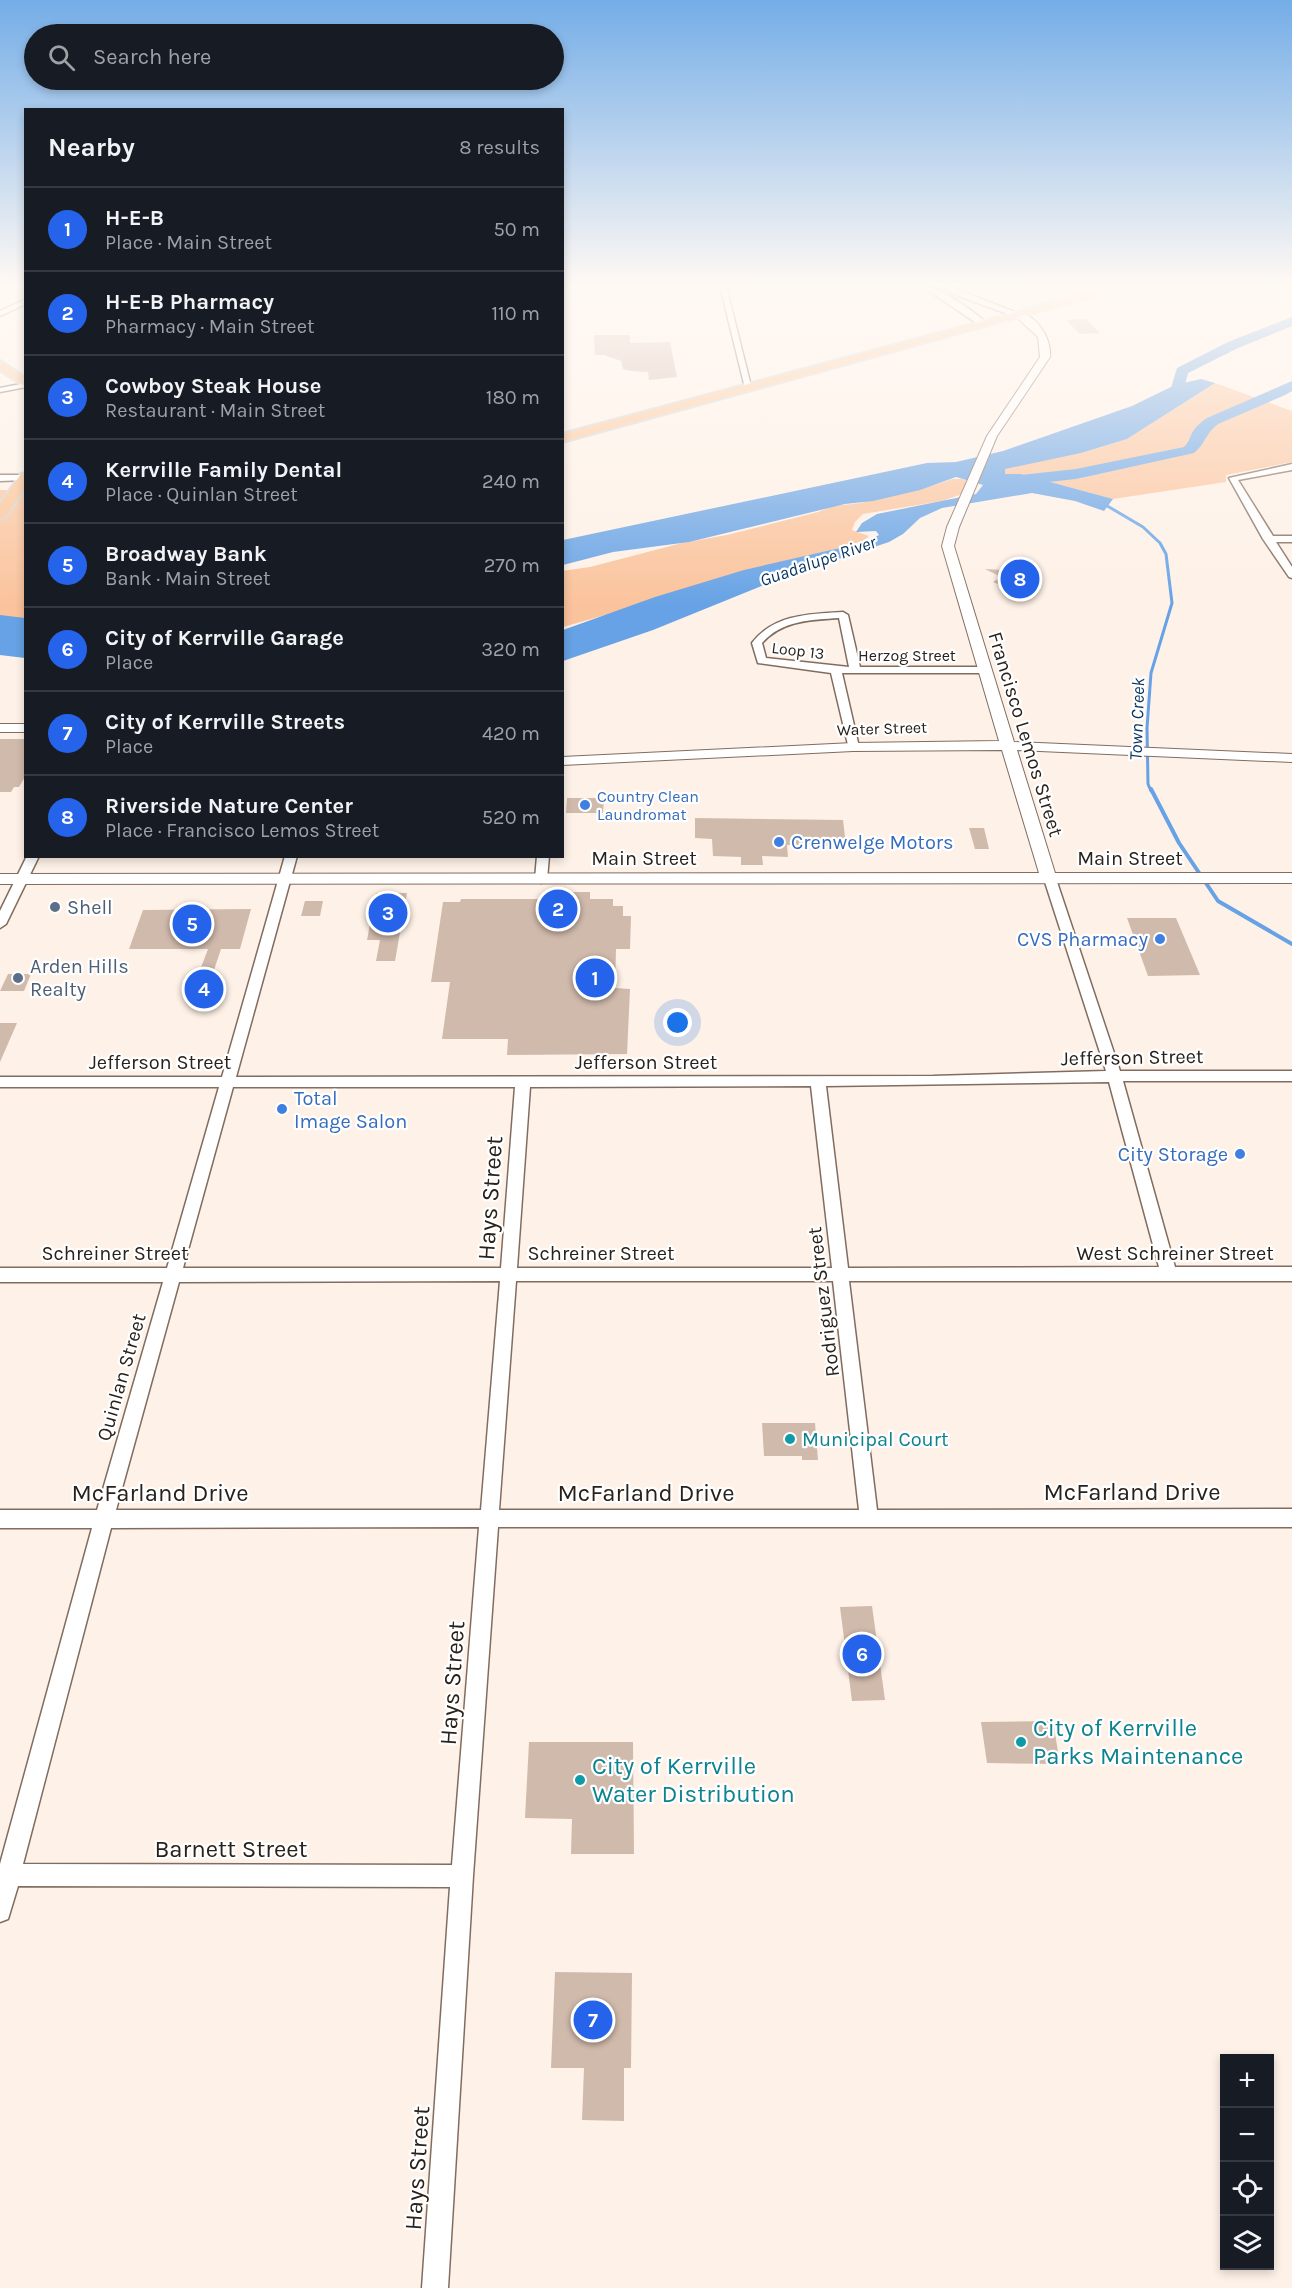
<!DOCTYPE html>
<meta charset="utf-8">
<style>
:root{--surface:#171b24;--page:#242831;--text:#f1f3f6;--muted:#9ea1a6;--line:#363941;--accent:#2563eb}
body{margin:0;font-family:Karla,sans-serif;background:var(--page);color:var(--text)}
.controls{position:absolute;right:18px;bottom:18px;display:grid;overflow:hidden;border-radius:0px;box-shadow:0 3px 9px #0003}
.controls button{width:54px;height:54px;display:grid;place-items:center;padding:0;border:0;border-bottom:2px solid var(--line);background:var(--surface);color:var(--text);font:30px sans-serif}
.you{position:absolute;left:678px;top:1023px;width:21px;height:21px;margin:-15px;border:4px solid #fff;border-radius:50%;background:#1a73e8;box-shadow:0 0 0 9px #1a73e833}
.badge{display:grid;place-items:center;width:39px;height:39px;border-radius:50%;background:var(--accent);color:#fff;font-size:20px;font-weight:700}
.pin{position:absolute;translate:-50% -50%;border:3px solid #fff;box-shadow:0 2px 6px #0006}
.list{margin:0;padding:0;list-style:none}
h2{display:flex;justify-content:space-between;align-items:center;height:78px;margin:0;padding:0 24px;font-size:26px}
h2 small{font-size:20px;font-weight:400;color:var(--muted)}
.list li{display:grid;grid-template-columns:39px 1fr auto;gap:18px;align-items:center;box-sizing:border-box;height:84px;padding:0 24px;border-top:2px solid var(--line)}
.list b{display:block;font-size:22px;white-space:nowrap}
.list p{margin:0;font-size:20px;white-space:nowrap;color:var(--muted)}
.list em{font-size:20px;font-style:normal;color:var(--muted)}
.icon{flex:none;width:33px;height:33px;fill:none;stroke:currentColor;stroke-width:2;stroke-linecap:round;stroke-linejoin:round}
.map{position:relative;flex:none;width:1292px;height:2288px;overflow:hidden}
.search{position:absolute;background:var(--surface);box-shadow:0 3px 9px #0003;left:24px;top:24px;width:540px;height:66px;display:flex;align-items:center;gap:15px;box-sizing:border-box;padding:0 21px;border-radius:33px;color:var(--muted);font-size:22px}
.panel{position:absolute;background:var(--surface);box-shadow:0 3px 9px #0003;left:24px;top:108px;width:540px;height:750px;border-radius:0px}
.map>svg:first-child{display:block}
</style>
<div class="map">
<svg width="1292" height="2288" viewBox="0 0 1292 2288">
<rect width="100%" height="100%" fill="#fef1e7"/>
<!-- green -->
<g fill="#fac39c">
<path d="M1215 383 1292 411V462L1226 475V482L1113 499 1021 474H1005V468L1081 453 1127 439Z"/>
<path d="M952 479H962L969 482 968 492 942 501 863 514 855 522 852 530 869 536 863 541 563 627 562 571 590 567 682 543 727 535 818 512 833 506 861 503 938 484Z"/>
<path d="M0 490H25V622L0 621Z"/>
</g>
<!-- water -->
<g fill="#66a2e5">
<path d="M1201 379 1215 383 1127 439 1081 453 1005 469V474H1021L1113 499 1104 511 1075 501 1032 493 942 508 920 518 903 534 889 542 784 577 653 630 563 661V630L655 597 744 570 866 542 879 535 876 531 856 532 862 523 877 514 976 494 983 485 956 477 920 490 873 501 845 504 689 542 613 552 563 565V540L927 463 956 462 1003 451 1132 406 1175 385Z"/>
<path d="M0 615 25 618V658L0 655Z"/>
</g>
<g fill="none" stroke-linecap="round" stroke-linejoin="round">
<!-- stream-far2 -->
<path stroke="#66a2e5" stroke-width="2" d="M1104 504 1106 505"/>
<!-- stream-far1 -->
<path stroke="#66a2e5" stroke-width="3" d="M1104 504 1143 527 1160 543 1166 554 1172 603 1151 673 1147 728 1148 784 1151 791"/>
<!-- stream -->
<path stroke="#66a2e5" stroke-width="4" d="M1151 789 1179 843 1218 901 1292 944"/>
<!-- river -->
<g fill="#66a2e5" fill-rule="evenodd">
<path d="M1292 317V326L1238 348 1188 373 1182 396 1159 409H1149L1147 406 1170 391 1177 368 1228 342Z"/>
<path d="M1292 381V391L1285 395 1218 424C1205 434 1206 443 1194 453L1076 479 1003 487 995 482 1003 477 1076 469 1184 447C1189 442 1189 439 1192 433 1196 426 1201 422 1207 418Z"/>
</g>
</g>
<!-- building -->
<g fill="#d0baac">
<path d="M1086 319 1100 333 1080 334 1066 320Z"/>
<path d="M594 335H630V343L670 342 677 377 649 380 648 372 631 371 623 369 621 361 604 355H595Z"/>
<path d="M985 569 1040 572 1007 588 993 582 1001 577Z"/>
<path d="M0 739H26V775L19 787H14L11 792H0Z"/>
<path d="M567 798H604L603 813H566Z"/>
<path d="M695 818 843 820 846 846 787 845 788 857 762 856 763 865H741V857L713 856 712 839 695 838Z"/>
<path d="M969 828H984L989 849H975Z"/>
<path d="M572 892H590V899H613V906H623V916H631L630 949H616L615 988 630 989 627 1054 507 1055 508 1039H442L450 982H431L443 902H460L461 899H572Z"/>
<path d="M376 893H407L395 961H376L380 940H367Z"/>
<path d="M305 901H323L320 916H301Z"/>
<path d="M251 909 240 949H221L212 976H220L212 1002H188L208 949H129L143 910Z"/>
<path d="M1127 918H1176L1200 975 1148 976Z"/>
<path d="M8 974H31L24 991H0Z"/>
<path d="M0 1023H17L0 1062Z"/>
<path d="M762 1423H815L818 1460H802V1456H764Z"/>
<path d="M872 1606 885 1700 852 1701 840 1607Z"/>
<path d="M1053 1721 1060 1764 987 1763 981 1722Z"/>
<path d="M529 1742H633L634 1854H571L572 1819 525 1818Z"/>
<path d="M555 1972 632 1973 631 2068H624V2121L582 2120 584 2068H551Z"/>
</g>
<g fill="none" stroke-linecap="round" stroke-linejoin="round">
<!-- street casing -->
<g stroke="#816d60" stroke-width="3">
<g id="street">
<path d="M720 286H726L752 390 745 388Z"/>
<path d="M921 286C940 286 973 311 988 324L981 326Z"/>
<path d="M940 286H948L1023 315 1016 317 956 295Z"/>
<path d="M26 299V304L0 316V311Z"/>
<path d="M26 383V387L0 392V388Z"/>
<path d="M1292 464V470L1238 480 1273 536H1292V542H1276L1292 567V578L1289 577 1263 539 1229 478Z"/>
<path d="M0 475H25L26 480 0 481Z"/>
<path d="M843 612 848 615 860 667H985L990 670 985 673H842L859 747 857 749H849L831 673 758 663 752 643C774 614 810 614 843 612ZM839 618 849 667 766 658 762 643C782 620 811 620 839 618Z"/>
<path d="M27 856H39L6 924 0 928V911Z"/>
<path d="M285 856H297L236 1077 933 1076 1106 1071 1044 879 1050 875 1056 879 1120 1071H1292V1081H1123L1175 1267H1292V1281H849L877 1510 1292 1509V1527H498L473 1876 448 2288H422L450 1887 18 1886 8 1919 0 1922V1864L92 1528H0V1510H97L163 1282H0V1268H167L219 1087H0V1077H222ZM1109 1082 1159 1267 848 1268 826 1086ZM811 1086 832 1268H517L530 1087ZM233 1087H515L501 1268H183ZM500 1281 481 1510H116L179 1282ZM516 1281H833L859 1510H499ZM479 1527 452 1865 23 1864 111 1528Z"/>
<path d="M537 856H549L547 879 541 883 535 879Z"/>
</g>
</g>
<!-- secondary casing -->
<g stroke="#816d60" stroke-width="2">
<g id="secondary">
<path d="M1016 313C1036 312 1052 339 1050 357L997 436 959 527 954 546 1014 742 1292 754V762L1017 750 1055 873H1292V883L0 884V874L1039 873 1002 750 853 751 562 765V757L853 743 999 741 942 546 947 527 987 436 1040 357 1038 337 1016 317Z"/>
<rect x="0" y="724" width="26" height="8"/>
</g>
</g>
<!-- primary casing -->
<g stroke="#d4d3d1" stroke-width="4">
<g id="primary">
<path d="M1114 286H1131L562 442V434Z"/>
<path d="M0 361 26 378V387L0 370Z"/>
<path d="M26 473V487L5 517 0 518V504L21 474Z"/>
</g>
</g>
<!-- street -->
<use href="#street" fill="#fff" fill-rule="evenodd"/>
<!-- secondary -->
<use href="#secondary" fill="#fff" fill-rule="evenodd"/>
<!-- primary -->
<use href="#primary" fill="#fbc292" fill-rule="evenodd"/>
</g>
<!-- sky -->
<linearGradient id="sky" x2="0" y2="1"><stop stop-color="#74ade7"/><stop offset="0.47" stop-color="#fff9f4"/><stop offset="1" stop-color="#fff9f4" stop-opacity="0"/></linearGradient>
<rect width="1292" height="606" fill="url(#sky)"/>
<!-- markers -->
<g fill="#3f7fe0" stroke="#fff" stroke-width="2">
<circle cx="585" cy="805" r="6"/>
<circle cx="779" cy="842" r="6"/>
<circle cx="1160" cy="939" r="6"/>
<circle cx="282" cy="1109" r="6"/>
<circle cx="1240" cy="1154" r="6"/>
</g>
<g fill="#5c6f8a" stroke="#fff" stroke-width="2">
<circle cx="55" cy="907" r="6"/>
<circle cx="18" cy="978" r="6"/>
</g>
<g fill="#0f9aa8" stroke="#fff" stroke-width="2">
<circle cx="790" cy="1439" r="6"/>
<circle cx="1021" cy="1742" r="6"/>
<circle cx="580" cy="1780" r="6"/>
</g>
<g text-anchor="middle" stroke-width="4.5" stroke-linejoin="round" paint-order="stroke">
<!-- far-street labels -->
<g font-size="16" fill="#29211b" stroke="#fff">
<text transform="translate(798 650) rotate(7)" y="6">Loop 13</text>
<text x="907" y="661">Herzog Street</text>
<text transform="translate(882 728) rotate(-2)" y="6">Water Street</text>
</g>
<!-- far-shop labels -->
<g font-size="16" fill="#366cbe" stroke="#fff" text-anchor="start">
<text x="597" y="802">Country Clean<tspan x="597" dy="18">Laundromat</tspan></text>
</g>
<!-- far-water labels -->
<g font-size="18" font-style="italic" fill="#08345e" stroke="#fff">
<text transform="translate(818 561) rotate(-19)" y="6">Guadalupe River</text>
<text transform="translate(1137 719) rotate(-88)" y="6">Town Creek</text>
</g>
<!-- street labels -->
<g font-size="20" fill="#29211b" stroke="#fff">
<text transform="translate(1026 734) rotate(73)" y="7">Francisco Lemos Street</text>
<text x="644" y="865">Main Street</text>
<text x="1130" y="865">Main Street</text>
<text transform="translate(1132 1057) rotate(-1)" y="7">Jefferson Street</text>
<text x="160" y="1069">Jefferson Street</text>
<text x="646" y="1069">Jefferson Street</text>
<text x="115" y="1260">Schreiner Street</text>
<text x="601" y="1260">Schreiner Street</text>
<text x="1175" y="1260">West Schreiner Street</text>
<text transform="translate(823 1302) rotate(-97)" y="7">Rodriguez Street</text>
<text transform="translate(121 1377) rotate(-74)" y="7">Quinlan Street</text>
</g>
<!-- shop labels -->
<g font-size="20" fill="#366cbe" stroke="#fff" text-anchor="start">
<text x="791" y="849">Crenwelge Motors</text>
<text x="1148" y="946" text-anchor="end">CVS Pharmacy</text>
<text x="294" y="1105">Total<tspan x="294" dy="23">Image Salon</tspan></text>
<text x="1228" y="1161" text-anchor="end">City Storage</text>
</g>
<!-- service labels -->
<g font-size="20" fill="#4e5e75" stroke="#fff" text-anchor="start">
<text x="67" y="914">Shell</text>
<text x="30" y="973">Arden Hills<tspan x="30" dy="23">Realty</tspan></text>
</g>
<!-- culture labels -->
<g font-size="20" fill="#0d838f" stroke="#fff" text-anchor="start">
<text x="802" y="1446">Municipal Court</text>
</g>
<!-- near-street labels -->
<g font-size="24" fill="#29211b" stroke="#fff">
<text transform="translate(490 1198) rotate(-86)" y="8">Hays Street</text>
<text x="1132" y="1500">McFarland Drive</text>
<text x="160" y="1501">McFarland Drive</text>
<text x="646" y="1501">McFarland Drive</text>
<text transform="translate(452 1683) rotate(-86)" y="8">Hays Street</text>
<text x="231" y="1857">Barnett Street</text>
<text transform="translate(417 2168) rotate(-86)" y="8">Hays Street</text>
</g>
<!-- near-culture labels -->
<g font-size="24" fill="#0d838f" stroke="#fff" text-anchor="start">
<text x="1033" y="1736">City of Kerrville<tspan x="1033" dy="28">Parks Maintenance</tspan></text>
<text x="592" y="1774">City of Kerrville<tspan x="592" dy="28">Water Distribution</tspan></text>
</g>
</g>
</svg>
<div class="controls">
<button>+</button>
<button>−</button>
<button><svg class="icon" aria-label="locate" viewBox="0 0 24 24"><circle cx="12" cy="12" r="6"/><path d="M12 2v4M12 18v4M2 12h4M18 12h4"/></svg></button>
<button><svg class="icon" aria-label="layers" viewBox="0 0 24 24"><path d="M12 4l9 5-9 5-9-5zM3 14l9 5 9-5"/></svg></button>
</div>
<div class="you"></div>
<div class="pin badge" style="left:595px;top:978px">1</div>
<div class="pin badge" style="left:558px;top:909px">2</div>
<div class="pin badge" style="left:388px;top:913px">3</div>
<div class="pin badge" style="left:204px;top:989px">4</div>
<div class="pin badge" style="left:192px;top:924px">5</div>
<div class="pin badge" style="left:862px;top:1654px">6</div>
<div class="pin badge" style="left:593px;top:2020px">7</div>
<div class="pin badge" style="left:1020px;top:579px">8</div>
<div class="search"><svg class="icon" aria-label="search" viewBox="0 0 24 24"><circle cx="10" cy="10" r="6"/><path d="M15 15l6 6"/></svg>Search here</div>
<section class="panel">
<h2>Nearby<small>8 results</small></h2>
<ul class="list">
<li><span class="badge">1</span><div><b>H-E-B</b><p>Place · Main Street</p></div><em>50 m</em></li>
<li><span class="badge">2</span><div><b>H-E-B Pharmacy</b><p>Pharmacy · Main Street</p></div><em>110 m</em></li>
<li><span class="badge">3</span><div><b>Cowboy Steak House</b><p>Restaurant · Main Street</p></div><em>180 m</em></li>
<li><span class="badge">4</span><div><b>Kerrville Family Dental</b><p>Place · Quinlan Street</p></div><em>240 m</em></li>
<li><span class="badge">5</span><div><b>Broadway Bank</b><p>Bank · Main Street</p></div><em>270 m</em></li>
<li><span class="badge">6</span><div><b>City of Kerrville Garage</b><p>Place</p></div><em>320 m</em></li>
<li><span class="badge">7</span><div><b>City of Kerrville Streets</b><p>Place</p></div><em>420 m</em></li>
<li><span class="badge">8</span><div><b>Riverside Nature Center</b><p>Place · Francisco Lemos Street</p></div><em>520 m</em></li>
</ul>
</section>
</div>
